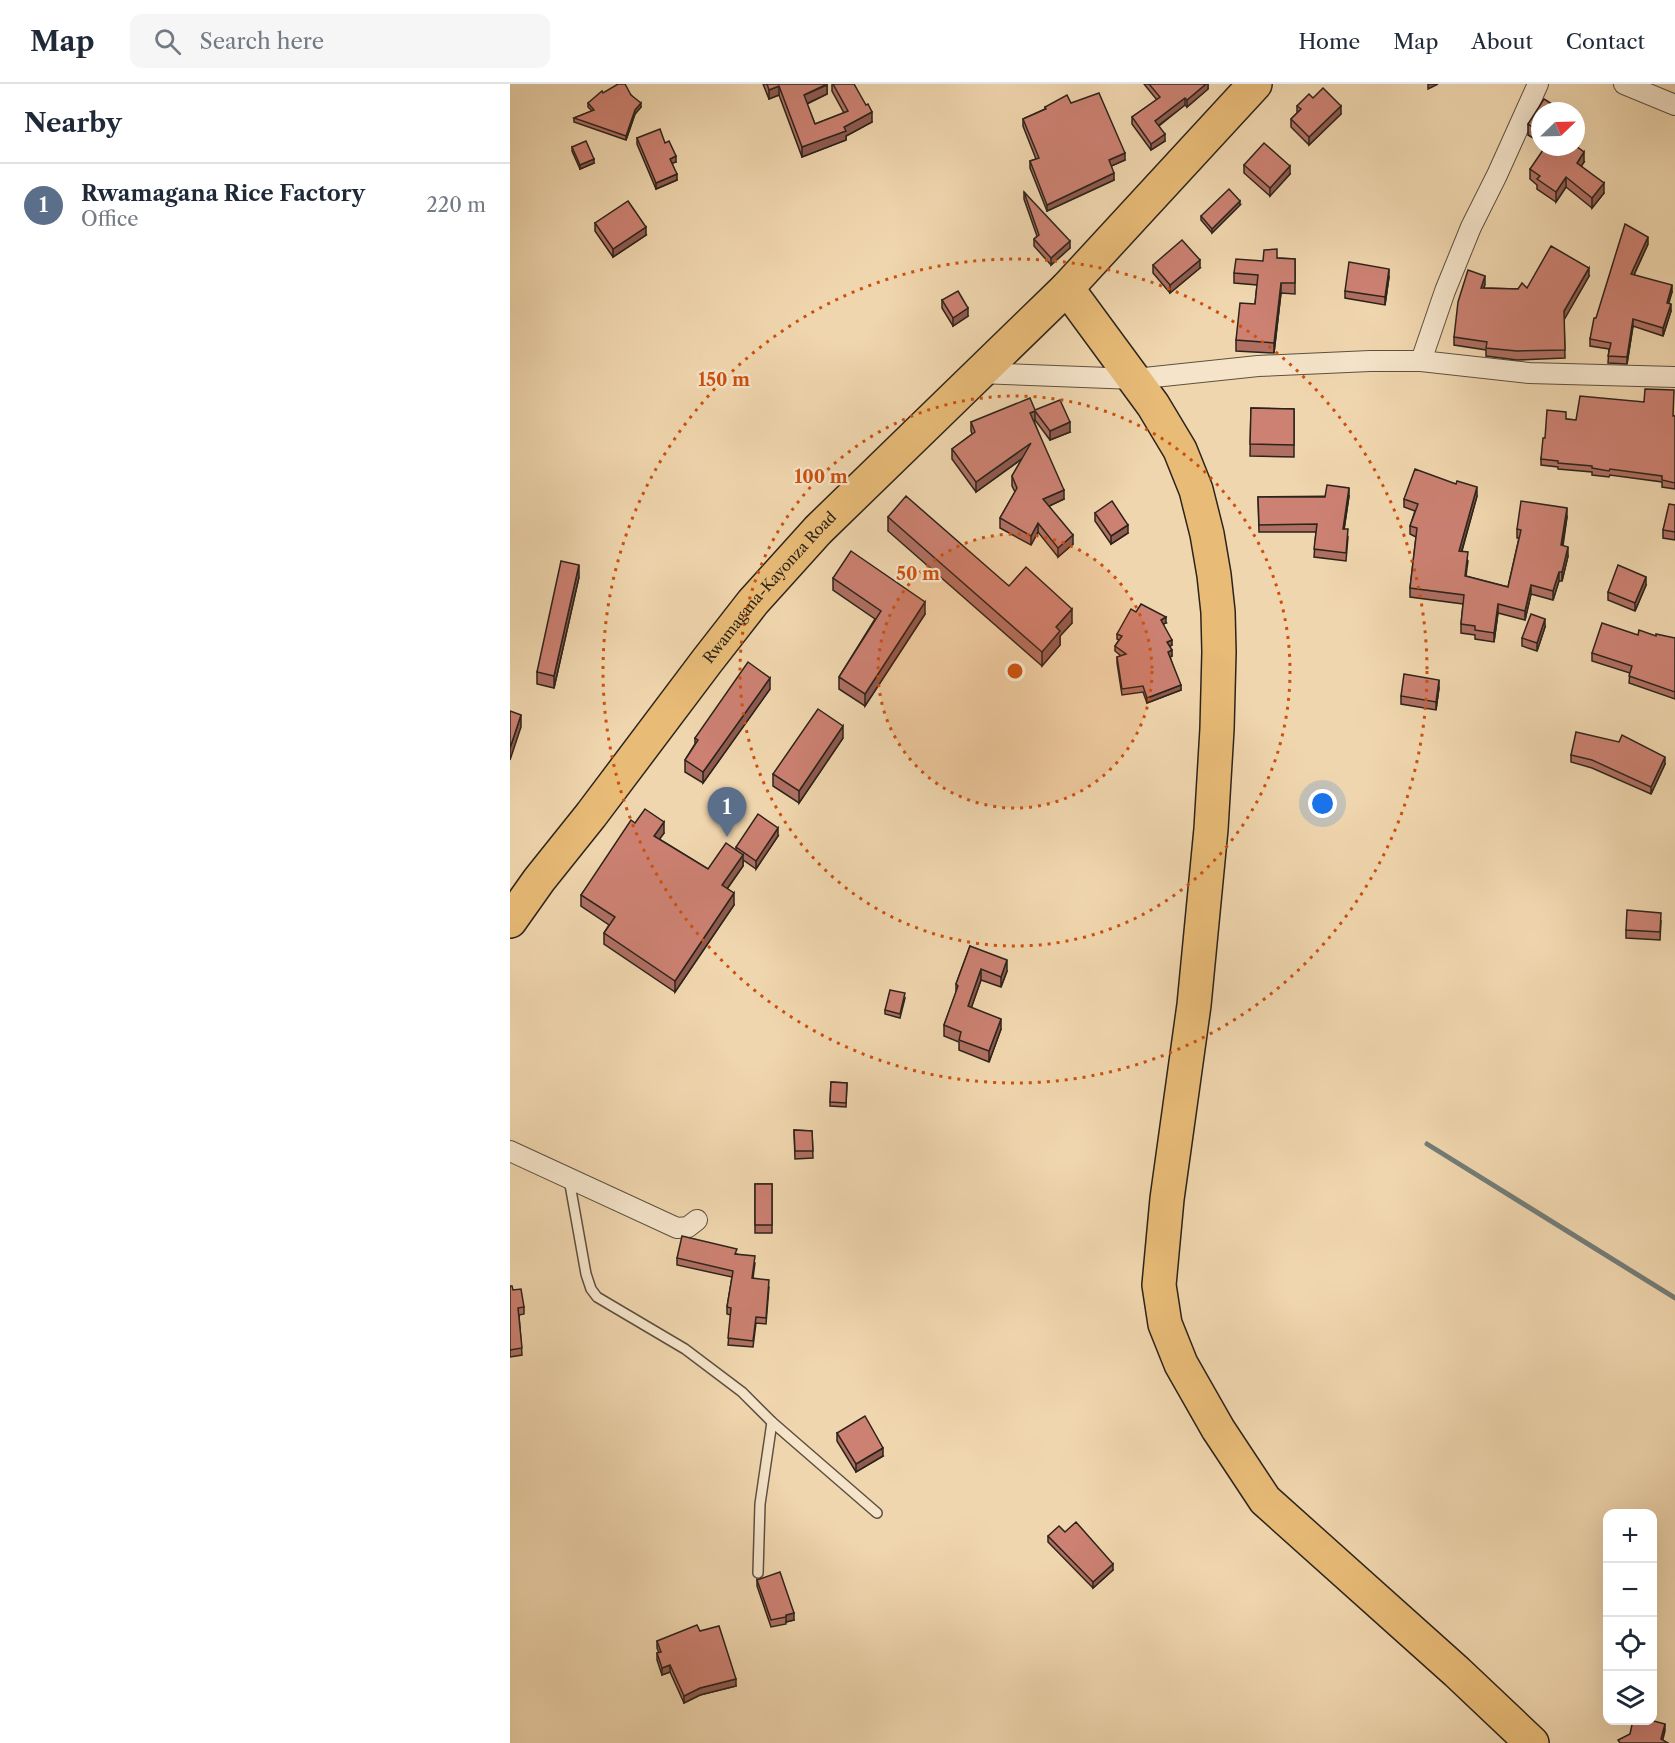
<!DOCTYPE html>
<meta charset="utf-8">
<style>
:root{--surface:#fff;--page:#f6f6f7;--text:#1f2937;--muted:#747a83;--line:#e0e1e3;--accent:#ea580c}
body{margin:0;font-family:"Libre Caslon Text",serif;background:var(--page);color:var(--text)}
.controls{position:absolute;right:18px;bottom:18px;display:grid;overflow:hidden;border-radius:12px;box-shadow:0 6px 24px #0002}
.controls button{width:54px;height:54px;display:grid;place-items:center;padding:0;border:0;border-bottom:2px solid var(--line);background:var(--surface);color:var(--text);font:30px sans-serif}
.compass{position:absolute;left:1021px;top:18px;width:54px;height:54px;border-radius:50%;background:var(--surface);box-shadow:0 6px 24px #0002;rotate:67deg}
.you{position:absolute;left:813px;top:720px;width:21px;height:21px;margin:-15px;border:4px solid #fff;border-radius:50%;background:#1a73e8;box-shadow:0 0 0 9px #1a73e833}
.badge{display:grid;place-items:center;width:39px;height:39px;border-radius:50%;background:var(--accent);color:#fff;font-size:20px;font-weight:700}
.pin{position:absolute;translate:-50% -50px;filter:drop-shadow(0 2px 3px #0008)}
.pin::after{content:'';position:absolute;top:32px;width:21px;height:18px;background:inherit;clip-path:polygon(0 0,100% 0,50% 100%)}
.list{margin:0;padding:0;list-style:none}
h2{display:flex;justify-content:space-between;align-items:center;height:78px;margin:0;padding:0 24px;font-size:26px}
h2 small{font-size:20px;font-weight:400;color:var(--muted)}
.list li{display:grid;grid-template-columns:39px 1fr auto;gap:18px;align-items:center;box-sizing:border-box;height:84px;padding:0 24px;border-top:2px solid var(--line)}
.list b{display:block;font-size:22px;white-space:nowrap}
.list p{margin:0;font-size:20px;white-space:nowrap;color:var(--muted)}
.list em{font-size:20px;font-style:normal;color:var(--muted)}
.icon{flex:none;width:33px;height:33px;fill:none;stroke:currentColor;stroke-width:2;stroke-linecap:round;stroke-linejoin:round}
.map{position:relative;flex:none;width:1165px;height:1659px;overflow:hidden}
header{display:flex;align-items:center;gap:36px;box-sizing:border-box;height:84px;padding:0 30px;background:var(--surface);border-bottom:2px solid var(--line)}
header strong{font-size:28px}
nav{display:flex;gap:33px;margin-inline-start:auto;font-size:21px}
.search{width:420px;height:54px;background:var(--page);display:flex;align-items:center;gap:15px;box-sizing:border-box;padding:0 21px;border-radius:12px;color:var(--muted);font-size:22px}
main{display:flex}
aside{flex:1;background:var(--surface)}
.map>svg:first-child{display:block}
</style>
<header>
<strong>Map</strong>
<div class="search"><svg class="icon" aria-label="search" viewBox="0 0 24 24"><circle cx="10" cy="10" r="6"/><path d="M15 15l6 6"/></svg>Search here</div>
<nav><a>Home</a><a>Map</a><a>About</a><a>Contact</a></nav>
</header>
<main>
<aside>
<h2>Nearby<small></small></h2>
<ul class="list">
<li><span class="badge" style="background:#5c6f8a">1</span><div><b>Rwamagana Rice Factory</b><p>Office</p></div><em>220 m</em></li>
</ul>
</aside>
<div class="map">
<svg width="1165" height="1659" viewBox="0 0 1165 1659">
<rect width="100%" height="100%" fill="#f0d6ae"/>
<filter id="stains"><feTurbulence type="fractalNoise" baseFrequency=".00333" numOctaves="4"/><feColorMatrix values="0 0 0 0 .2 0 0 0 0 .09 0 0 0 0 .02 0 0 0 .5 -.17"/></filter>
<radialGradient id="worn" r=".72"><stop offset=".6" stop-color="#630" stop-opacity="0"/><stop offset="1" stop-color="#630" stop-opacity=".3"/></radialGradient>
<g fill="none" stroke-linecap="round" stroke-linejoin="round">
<!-- stream -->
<path stroke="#727c78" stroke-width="5" d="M917 1060 1165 1214"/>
<!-- lane casing -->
<g stroke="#5d5040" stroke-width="12">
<g id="lane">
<path d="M59 1095 76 1190 81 1205 87 1213 175 1265 232 1308 262 1338 367 1429"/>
<path d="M248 1489 250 1420 262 1338"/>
</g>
</g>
<!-- street casing -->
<g stroke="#5d5040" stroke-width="22">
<g id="street">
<path d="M1114 0 1165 21"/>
<path d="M911 277 935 207 961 143 987 91 1028 0"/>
<path d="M468 289 625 295 748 282 860 277H911L1019 289 1165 293"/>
<path d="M0 1067 167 1144 178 1143 187 1136"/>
</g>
</g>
<!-- highway casing -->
<g stroke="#2c241b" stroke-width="36">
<g id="highway">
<path d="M557 204 643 321 670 366 686 406 697 450 704 491 708 528 709 568 707 645 701 745 684 921 657 1115 649 1201 655 1240 671 1280 708 1345 755 1416 947 1588 1022 1659"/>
<path id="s1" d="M0 837 29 796 81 731 197 577 243 518 308 446 557 204 745 0"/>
</g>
</g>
<!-- lane -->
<use href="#lane" stroke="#f5e4ca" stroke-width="9"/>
<!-- street -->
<use href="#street" stroke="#f5e4ca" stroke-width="20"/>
<!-- highway -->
<use href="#highway" stroke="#e8bb77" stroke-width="33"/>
</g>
<!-- wall -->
<g fill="#af6f62" stroke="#2c241b" stroke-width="1.5">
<path d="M253 0H317V10L297 20 305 40 334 29 322 7V0H344L362 38 336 52V56L292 73 269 11 259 15Z"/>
<path d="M634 0H698V5L677 23 675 21 649 42 655 57 641 66 622 40V33L647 16Z"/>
<path d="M93 9 121 11 131 23 125 30 116 56 64 38V34L82 27 78 23V19Z"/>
<path d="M803 14 831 30 799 61 781 43V35L787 29V22Z"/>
<path d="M561 19 615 76 601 82 604 96 537 127 520 84V77L526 75 513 42V35L535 25V23Z"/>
<path d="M1030 27V58L1018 51V40Z"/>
<path d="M127 54 155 59 166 78 162 79 167 96 146 105 127 60Z"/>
<path d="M62 63 84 79 70 85 62 67Z"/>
<path d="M1074 78 1071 82 1094 109 1082 124 1056 103 1046 118 1027 105V101L1020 95V85Z"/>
<path d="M734 81 780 90 760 112 734 89Z"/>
<path d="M514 108 560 164 541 181 524 162V155L527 152 514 115Z"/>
<path d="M730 121 702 149 691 136V132Z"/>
<path d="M85 139 136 151 103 173 85 147Z"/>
<path d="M1138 160 1124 191 1162 208 1158 219 1161 227 1153 252 1123 242 1117 280 1098 279 1099 265 1080 262V255L1086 234Z"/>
<path d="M767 174 785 175V210L771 209 764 269 726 267V256L745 220 747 201 724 199V189L753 177Z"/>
<path d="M643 181 690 184 660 209 643 189Z"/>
<path d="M1079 192 1054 235 1055 274 1007 276 976 272V266L944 261V253L975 200 974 204 1008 205Z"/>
<path d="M879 193 875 221 835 214V207Z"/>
<path d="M432 216 458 232 443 242 432 224Z"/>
<path d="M1134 318 1165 332V405L1152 403V398L1100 391 1099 393 1082 391V388L1048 385V383L1031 381V375L1035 354 1056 335 1066 336Z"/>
<path d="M741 324 784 325V373L740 372Z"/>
<path d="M525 326 560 348 540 356 525 336 524 337 554 415 539 422 563 460 548 473 528 448 521 461 490 444V434L505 408 502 402V392L512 375 466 408 442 375V365L462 350 461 347V338Z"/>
<path d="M839 412 834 445 838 453 836 477 804 473 806 448H749L748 413Z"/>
<path d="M967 412 952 467 958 477 956 492 998 503 1009 454H1007V445L1057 433 1053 462 1058 472 1052 497H1049L1043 516 1021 510 1015 536 988 529 984 558 965 555V551L951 549V540L953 520 900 513V504L906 453 900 450V442L905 427 894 423V415Z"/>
<path d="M1165 421V456L1153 454V446Z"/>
<path d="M585 429 618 449 601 460 585 437Z"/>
<path d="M378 433 499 502 562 539 550 552V561L532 582 378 447Z"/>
<path d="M69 493 44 604 27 600V588Z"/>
<path d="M323 494 415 530 355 622 329 605V593L365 535 323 506Z"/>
<path d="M1136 501 1125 527 1098 516V508Z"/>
<path d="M626 528 656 539 653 540 662 561 660 562 662 572 660 573 671 606 637 619 633 608 612 611 607 579V573L611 572 605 567V562L609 556 607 555V550Z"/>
<path d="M1035 543 1027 567 1012 562V554Z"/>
<path d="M1128 551 1165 554V615L1119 599 1120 589 1082 577V569Z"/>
<path d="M929 604 926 626 891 620V612Z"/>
<path d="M260 605 193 699 175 688V676L185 660V654Z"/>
<path d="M333 654 289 719 263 702V690Z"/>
<path d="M1061 671 1155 680 1141 710 1082 684 1061 678Z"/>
<path d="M125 739 154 749 149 755 198 785 226 766V763L268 752 246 785 233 776V782L217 805 224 821 165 908 94 860V849L99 841 71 822V811Z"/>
<path d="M1151 837 1150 856 1116 854V846Z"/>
<path d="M460 862 497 887 491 903 471 896 461 924 491 945 479 978 449 966V958L434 952V941L446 909V900Z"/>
<path d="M395 914 390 934 375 930V926Z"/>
<path d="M321 998 337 999 336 1023 320 1022Z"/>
<path d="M284 1046 302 1047 303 1074 285 1075Z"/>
<rect x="245" y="1100" width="17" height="49"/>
<path d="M227 1170 245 1179 243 1194 259 1203 256 1240 246 1239 243 1263 218 1261 221 1231 217 1230V1223L222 1193 167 1181V1174Z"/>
<path d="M0 1202 14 1223V1230L9 1231 12 1271 0 1273Z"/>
<path d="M327 1349 373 1372 346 1388 327 1357Z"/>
<path d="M555 1448 603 1486 583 1504 538 1458V1452Z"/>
<path d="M247 1496 284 1536 276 1538V1540L261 1543 247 1502Z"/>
<path d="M190 1547 226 1602 190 1611 174 1619 160 1588 152 1591 147 1576V1569H149L147 1564V1557Z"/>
</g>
<!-- shaded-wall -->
<g fill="#8f5a50" stroke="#2c241b" stroke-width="1.5">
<path d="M696 0H698V5L677 23V16Z"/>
<path d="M918 0H928L918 5Z"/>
<path d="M317 1V10L294 21V11Z"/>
<path d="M269 2V11L259 15V6Z"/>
<path d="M675 14V21L645 44V37Z"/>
<path d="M131 19V23L125 30 116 56V52L125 26Z"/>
<path d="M831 22V30L799 61V53Z"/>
<path d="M362 28V38L336 52V56L292 73V63L334 43Z"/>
<path d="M655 50V57L641 66V60Z"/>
<path d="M1074 68V78L1067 89V79Z"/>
<path d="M615 69V76L599 83V76Z"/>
<path d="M166 72V78L160 80V75Z"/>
<path d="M84 75V79L70 85V81Z"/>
<path d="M780 82V90L760 112V104Z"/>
<path d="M604 89V96L537 127V121Z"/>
<path d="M167 90V96L146 105V99Z"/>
<path d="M1056 93V103L1046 118V108Z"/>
<path d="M1094 99V109L1082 124V114Z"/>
<path d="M730 117V121L702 149V145Z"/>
<path d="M136 143V151L103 173V165Z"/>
<path d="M1138 153V160L1121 197V190Z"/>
<path d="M560 157V164L541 181V174Z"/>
<path d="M690 176V184L660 209V201Z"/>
<path d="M1079 184V192L1054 236V227Z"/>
<path d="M879 185V193L875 221V213Z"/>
<path d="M975 192V200L971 212V204Z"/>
<path d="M771 199V209L764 269V259Z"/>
<path d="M1162 201V208L1157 226V219Z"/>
<path d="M1161 220V227L1153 252V244Z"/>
<path d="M458 224V232L443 242V234Z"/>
<path d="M1123 235V242L1117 280V273Z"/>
<path d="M525 327V336L520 339V329Z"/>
<path d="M560 338V348L540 356V347Z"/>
<path d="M521 359V368L466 408V398Z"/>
<path d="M967 403V412L949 476V467Z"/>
<path d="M839 404V412L833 453V445Z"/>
<path d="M554 406V415L533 425V415Z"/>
<path d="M1057 424V433L1051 470V461Z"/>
<path d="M528 439V448L521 461V452Z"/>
<path d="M618 441V449L601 460V452Z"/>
<path d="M563 451V460L548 473V464Z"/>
<path d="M1058 463V472L1052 497V488Z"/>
<path d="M69 481V493L44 604V592Z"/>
<path d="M1049 488V497L1043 516V507Z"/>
<path d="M1136 493V501L1125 527V519Z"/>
<path d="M1021 501V510L1015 536V527Z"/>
<path d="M415 518V530L355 622V610Z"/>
<path d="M988 520V529L984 558V549Z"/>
<path d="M562 525V539L550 552V561L532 582V568L546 543Z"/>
<path d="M656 533V539L651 541V536Z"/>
<path d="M1035 535V543L1027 567V559Z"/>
<path d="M662 556V561L657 564V558Z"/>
<path d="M662 566V572L658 574V568Z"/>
<path d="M260 594V605L193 699V688Z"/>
<path d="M929 596V604L926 626V618Z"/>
<path d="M671 601V606L637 619V614Z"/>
<path d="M11 631V643L0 676V664Z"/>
<path d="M333 642V654L289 719V707Z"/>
<path d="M1155 673V680L1141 710V703Z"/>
<path d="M154 738V749L144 763V752Z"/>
<path d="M268 744V752L246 785V777Z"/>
<path d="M233 771V782L212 812V801Z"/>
<path d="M224 809V821L165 908V897Z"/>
<path d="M497 876V887L491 903V893Z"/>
<path d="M471 885V896L458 933V922Z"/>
<path d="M491 935V945L479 978V967Z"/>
<path d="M373 1364V1372L346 1388V1380Z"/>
<path d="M603 1480V1486L583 1504V1498Z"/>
<path d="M284 1529V1536L276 1538V1531Z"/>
<path d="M160 1581V1588L152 1591V1584Z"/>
<path d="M226 1595V1602L190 1611 174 1619V1612L190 1604Z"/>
<path d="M1155 1640V1647L1152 1659 1151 1655Z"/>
</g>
<!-- building -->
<g fill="#cc8172" stroke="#2c241b" stroke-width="1.5">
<path d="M108 0H115L121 11 131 19 125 26 116 52 64 34 84 26 78 19 92 7 93 9Z"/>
<path d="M257 0H317L294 11 305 40 338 27 323 0H344L356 21 358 20 362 28 334 43 336 47 292 63 269 2 259 6Z"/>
<path d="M639 0H696L677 16 675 14 645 37 655 50 641 60 622 33 650 13Z"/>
<path d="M813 4 831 22 799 53 781 35 791 25 787 22 799 10 803 14Z"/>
<path d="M589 9 615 69 599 76 604 89 537 121 520 77 529 74 513 35 536 25 535 23 557 11 561 19Z"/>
<path d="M1034 15 1053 27H1030V48L1018 40Z"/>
<path d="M150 45 155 59 159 57 166 72 160 75 167 90 146 99 127 54Z"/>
<path d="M76 57 84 75 70 81 62 63Z"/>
<path d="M754 59 780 82 760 104 734 81Z"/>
<path d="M1066 62 1074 68 1067 79 1094 99 1082 114 1056 93 1046 108 1027 95 1030 92 1020 85 1035 63H1066Z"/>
<path d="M719 105 730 117 702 145 691 132Z"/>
<path d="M514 108 560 157 541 174 524 155 529 151Z"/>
<path d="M118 117 136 143 103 165 85 139Z"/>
<path d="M1115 140 1138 153 1121 190 1162 201 1157 219 1161 220 1153 244 1123 235 1117 273 1098 272 1101 259 1080 255 1084 234H1086Z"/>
<path d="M672 156 690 176 660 201 643 181Z"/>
<path d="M1041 162 1079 184 1054 227 1055 266 1007 267 976 264 977 258 944 253 948 218 958 186 975 192 971 204 1008 205 1012 199 1017 204Z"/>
<path d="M767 165V174L785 175V199H771L764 259 726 256 730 219 745 220 748 191 724 189 726 175 753 177 754 166Z"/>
<path d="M839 178 879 185 875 213 835 207Z"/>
<path d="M448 207 458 224 443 234 432 216Z"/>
<path d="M1135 305 1164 306 1163 332H1165V399L1152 396V392L1100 385 1099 387 1082 384V382L1048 379V377L1031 375 1033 354H1035L1037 326 1056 328V335L1066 336 1070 312 1134 318Z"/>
<path d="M520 314 525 326 550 316 560 338 540 347 525 327 520 329 554 406 533 415 563 451 548 464 528 439 521 452 490 434 507 404 502 392 521 359 466 398 442 365 465 348 461 338Z"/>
<path d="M741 324 784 325V361L740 360Z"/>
<path d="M905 385 946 400 947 397 967 403 949 467 958 468 955 492 998 503 1011 446 1007 445 1011 417 1057 424 1051 461 1058 463 1052 488H1049L1043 507 1021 501 1015 527 988 520 984 549 965 546V542L951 540 954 511 900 504 907 444 900 442 908 420 894 415Z"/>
<path d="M817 401 839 404 833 445H838L836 469 804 465 807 440 749 441 748 413H815Z"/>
<path d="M396 412 499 502 516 483 562 525 546 543 550 547 532 568 378 433Z"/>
<path d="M602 417 618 441 601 452 585 429Z"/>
<path d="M1159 420 1165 421V448L1153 446Z"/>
<path d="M341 467 415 518 355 610 329 593 371 527 323 494Z"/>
<path d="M51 477 69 481 44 592 27 588Z"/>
<path d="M1108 481 1136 493 1125 519 1098 508Z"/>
<path d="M631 520 656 533 651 536 662 556 657 558 662 566 658 568 671 601 637 614 633 602 612 605 607 573 616 570 605 562 612 552 607 550 621 525 626 528Z"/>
<path d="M1021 530 1035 535 1027 559 1012 554Z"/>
<path d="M1092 539 1128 551 1129 546 1146 552V550L1165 554V608L1119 592 1122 582 1082 569Z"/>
<path d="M238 578 260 594 193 688 175 676 188 656 185 654Z"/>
<path d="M894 590 929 596 926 618 891 612Z"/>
<path d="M308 625 333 642 289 707 263 690Z"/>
<path d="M0 627 11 631 0 664Z"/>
<path d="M1066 648 1109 658 1112 651 1155 673 1141 703 1082 676 1061 671Z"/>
<path d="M135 725 154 738 144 752 198 785 216 759 233 771 212 801 224 809 165 897 94 849 105 833 71 811 121 736 125 739Z"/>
<path d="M248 730 268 744 246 777 226 763Z"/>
<path d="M1117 826 1151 829 1150 848 1116 846Z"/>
<path d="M460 862 497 876 491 893 471 885 458 922 491 935 479 967 449 956 451 948 434 941 448 902 446 900Z"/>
<path d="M380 906 395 909 390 930 375 926Z"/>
<path d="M321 998 337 999 336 1019 320 1018Z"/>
<path d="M284 1046 302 1047 303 1067H285Z"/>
<rect x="245" y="1100" width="17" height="41"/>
<path d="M172 1152 227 1165 225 1170 245 1172 242 1194 259 1196 256 1234 246 1233 243 1257 218 1254 221 1224 217 1223 223 1187 167 1174Z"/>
<path d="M0 1202H2L3 1206 11 1205 14 1223 8 1224 12 1264 0 1266Z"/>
<path d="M355 1332 373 1364 346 1380 327 1349Z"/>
<path d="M566 1438 603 1480 583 1498 538 1452 549 1442 555 1448Z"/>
<path d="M270 1488 284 1529 276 1531V1533L261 1536 247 1496Z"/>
<path d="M187 1541 190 1547 209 1542 226 1595 190 1604 174 1612 160 1581 152 1584 147 1569 151 1568 147 1557Z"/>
<path d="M1123 1636H1140L1155 1640 1151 1655 1158 1659H1110L1108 1656 1120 1650Z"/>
</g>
<!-- distance rings -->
<circle cx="505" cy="587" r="137" fill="#cc510e" fill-opacity=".12"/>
<g fill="none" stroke="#cc510e" stroke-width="3" stroke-dasharray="3 6">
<circle cx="505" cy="587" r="137"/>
<circle cx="505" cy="587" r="275"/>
<circle cx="505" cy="587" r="412"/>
</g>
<g text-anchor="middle" stroke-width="4.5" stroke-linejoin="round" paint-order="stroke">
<!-- street labels -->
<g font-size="15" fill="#2c241b" stroke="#f5e4ca">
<text dy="5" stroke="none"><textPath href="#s1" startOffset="423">Rwamagana-Kayonza Road</textPath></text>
</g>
</g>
<circle cx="505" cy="587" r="9" fill="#cc510e" stroke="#f5e4ca" stroke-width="3"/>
<g font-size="18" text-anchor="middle" font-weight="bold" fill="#cc510e" stroke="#f5e4ca" stroke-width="4.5" stroke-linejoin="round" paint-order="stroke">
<text x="214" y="302">150 m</text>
<text x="311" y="399">100 m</text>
<text x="408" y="496">50 m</text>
</g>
<rect width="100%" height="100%" filter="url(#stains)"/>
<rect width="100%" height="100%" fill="url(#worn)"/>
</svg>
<div class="controls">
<button>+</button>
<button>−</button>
<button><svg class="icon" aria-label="locate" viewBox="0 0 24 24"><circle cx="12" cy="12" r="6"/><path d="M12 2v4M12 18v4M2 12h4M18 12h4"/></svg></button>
<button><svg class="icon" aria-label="layers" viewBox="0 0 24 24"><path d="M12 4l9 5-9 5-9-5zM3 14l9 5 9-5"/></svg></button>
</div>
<svg class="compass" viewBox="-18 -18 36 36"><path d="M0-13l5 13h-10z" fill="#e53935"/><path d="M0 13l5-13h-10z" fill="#747a83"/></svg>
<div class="you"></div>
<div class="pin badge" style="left:217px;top:753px;background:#5c6f8a">1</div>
</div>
</main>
